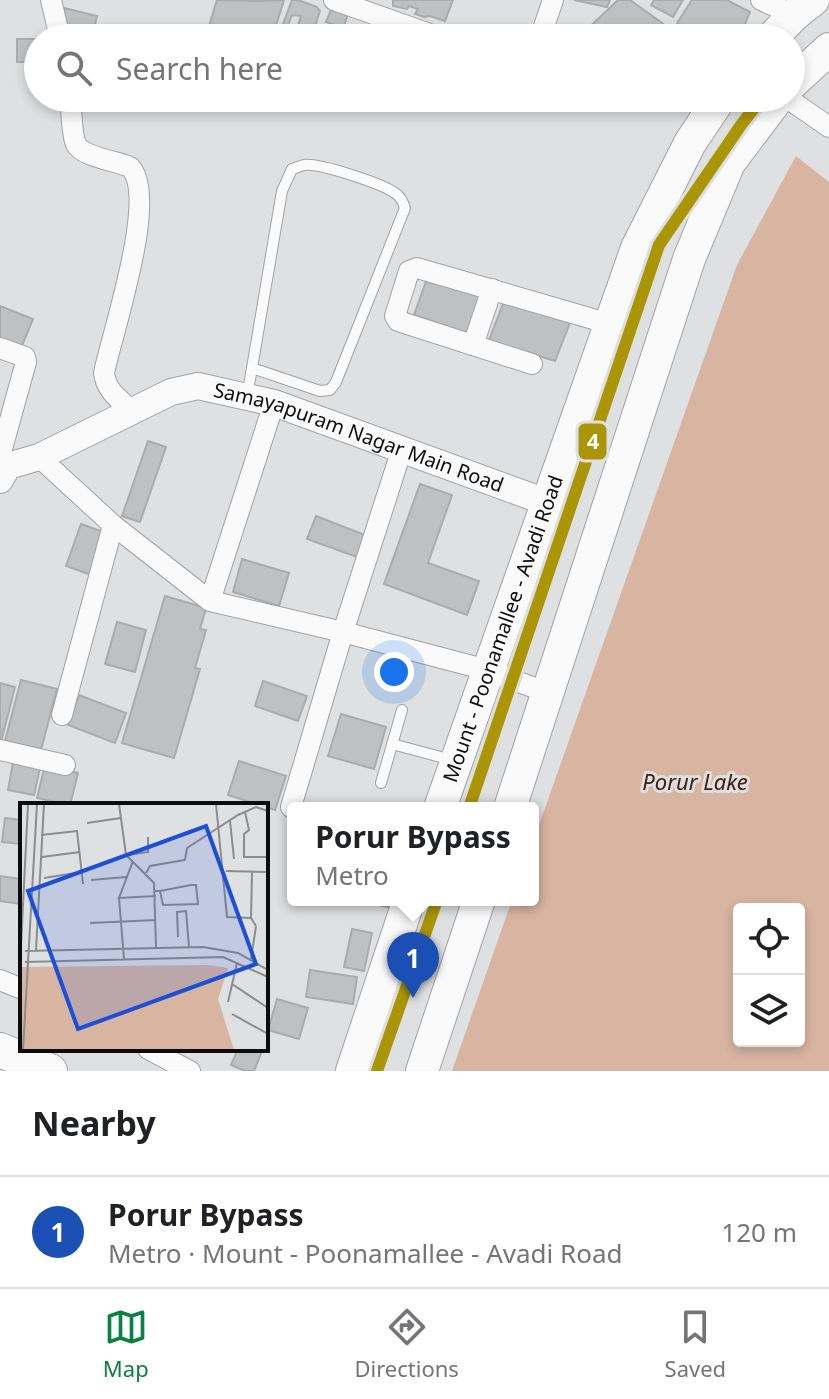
<!DOCTYPE html>
<meta charset="utf-8">
<style>
:root{--surface:#fff;--page:#f6f6f6;--text:#202124;--muted:#757577;--line:#e0e0e0;--accent:#0b8043}
body{margin:0;font-family:"Noto Sans",sans-serif;background:var(--page);color:var(--text)}
.controls{position:absolute;right:24px;bottom:24px;display:grid;overflow:hidden;border-radius:8px;box-shadow:0 4px 12px #0003}
.controls button{width:72px;height:72px;display:grid;place-items:center;padding:0;border:0;border-bottom:2px solid var(--line);background:var(--surface);color:var(--text);font:40px sans-serif}
.you{position:absolute;left:394px;top:672px;width:28px;height:28px;margin:-20px;border:6px solid #fff;border-radius:50%;background:#1a73e8;box-shadow:0 0 0 12px #1a73e833}
.badge{display:grid;place-items:center;width:52px;height:52px;border-radius:50%;background:var(--accent);color:#fff;font-size:26px;font-weight:700}
.pin{position:absolute;translate:-50% -66px;filter:drop-shadow(0 2px 4px #0008)}
.pin::after{content:'';position:absolute;top:42px;width:28px;height:24px;background:inherit;clip-path:polygon(0 0,100% 0,50% 100%)}
.popup{position:absolute;left:287px;top:802px;width:252px;height:104px;box-sizing:border-box;display:grid;place-content:center;border-radius:8px;background:var(--surface);filter:drop-shadow(0 2px 6px #0005);font-size:26px;white-space:nowrap;color:var(--muted)}
.popup b{font-size:30px;color:var(--text)}
.popup::after{content:'';position:absolute;left:50%;top:100%;margin-left:-16px;border:16px solid transparent;border-top-color:var(--surface)}
.list{margin:0;padding:0;list-style:none}
h2{display:flex;justify-content:space-between;align-items:center;height:104px;margin:0;padding:0 32px;font-size:34px}
h2 small{font-size:26px;font-weight:400;color:var(--muted)}
.list li{display:grid;grid-template-columns:52px 1fr auto;gap:24px;align-items:center;box-sizing:border-box;height:112px;padding:0 32px;border-top:2px solid var(--line)}
.list b{display:block;font-size:30px;white-space:nowrap}
.list p{margin:0;font-size:26px;white-space:nowrap;color:var(--muted)}
.list em{font-size:26px;font-style:normal;color:var(--muted)}
.icon{flex:none;width:44px;height:44px;fill:none;stroke:currentColor;stroke-width:2;stroke-linecap:round;stroke-linejoin:round}
.map{position:relative;flex:none;width:829px;height:1071px;overflow:hidden}
.search{position:absolute;background:var(--surface);box-shadow:0 4px 12px #0003;left:24px;right:24px;top:24px;height:88px;display:flex;align-items:center;gap:20px;box-sizing:border-box;padding:0 28px;border-radius:44px;color:var(--muted);font-size:30px}
.sheet{height:216px;background:var(--surface)}
nav{display:flex;justify-content:space-around;align-items:center;box-sizing:border-box;height:112px;border-top:2px solid var(--line);background:var(--surface);font-size:22px;color:var(--muted)}
nav a{display:grid;justify-items:center;gap:4px}
nav .on{color:var(--accent)}
.map>svg:first-child{display:block}
</style>
<div class="map">
<svg width="829" height="1071" viewBox="0 0 829 1071">
<rect width="100%" height="100%" fill="#dee0e2"/>
<!-- water -->
<path fill="#d8b5a1" fill-rule="evenodd" d="M796 156 829 182V1071H452L512 900H533V842L737 265ZM739 909H799V1041H739Z"/>
<!-- building -->
<g fill="#bfc0c1" stroke="#aaabad" stroke-width="2">
<path d="M217 0 260 1 284 0 272 38 264 36 266 32 264 31 263 35 247 30 244 38 209 26Z"/>
<path d="M292 0H298L317 7 320 11 311 38H294L301 16 292 15 283 38H278Z"/>
<path d="M393 0H453L445 21 430 16 424 17 415 14 418 9 409 6 407 9 393 6Z"/>
<path d="M574 0H610L607 7Z"/>
<path d="M618 0H630L683 38H578Z"/>
<path d="M654 0H683L673 17 651 5Z"/>
<path d="M692 0H727L750 12 744 26 736 38H707L691 28 689 31 677 23Z"/>
<path d="M64 8 97 16 93 33 66 26Z"/>
<path d="M334 8 343 12 347 17 343 28 326 22 331 10 334 11Z"/>
<path d="M326 25 345 31 342 38H322Z"/>
<path d="M364 27 394 38H360Z"/>
<rect x="17" y="39" width="21" height="23"/>
<path d="M103 98H130L127 107Z"/>
<path d="M459 98H489L487 106Z"/>
<path d="M429 273 482 291 467 333 414 315Z"/>
<path d="M506 296 571 320 555 361 489 340Z"/>
<path d="M0 306 33 319 21 348 0 340Z"/>
<path d="M148 441 166 447 140 522 122 516Z"/>
<path d="M420 484 452 495 428 563 479 581 467 615 384 584Z"/>
<path d="M316 516 365 535 357 557 307 539Z"/>
<path d="M81 524 109 534 94 576 66 566Z"/>
<path d="M242 559 289 573 279 606 233 592Z"/>
<path d="M165 596 206 608 200 629 206 630 195 668 200 669 174 758 122 743Z"/>
<path d="M117 622 146 630 135 672 105 664Z"/>
<path d="M21 680 57 689 41 750 5 741Z"/>
<path d="M263 681 307 696 298 721 255 706Z"/>
<path d="M0 683 15 687 1 742 0 741Z"/>
<path d="M79 695 126 713 115 743 68 725Z"/>
<path d="M341 714 386 727 374 769 328 756Z"/>
<path d="M14 757 41 763 34 795 8 790Z"/>
<path d="M239 761 286 776 275 810 266 807V805H259L228 795Z"/>
<path d="M45 765 78 773 70 805 37 798Z"/>
<path d="M5 818 22 820V844L2 842Z"/>
<path d="M0 876 22 879V904L0 901Z"/>
<path d="M355 900H393L392 908Z"/>
<path d="M352 929 372 933 364 971 344 967Z"/>
<path d="M310 970 357 977 353 1004 306 997Z"/>
<path d="M277 999 308 1008 299 1039 268 1030Z"/>
<path d="M238 1049H263L254 1071H245L231 1065Z"/>
</g>
<g fill="none" stroke-linecap="round" stroke-linejoin="round">
<!-- service casing -->
<g stroke="#a1a2a4" stroke-width="12">
<g id="service">
<path d="M247 396 252 368 282 191 292 169C293 169 303 165 304 165 319 163 381 183 395 193 400 196 403 202 405 208L336 382 330 390 320 391 252 368"/>
<path d="M392 744 452 760"/>
<path d="M381 783 402 710"/>
</g>
</g>
<!-- minor casing -->
<g stroke="#a1a2a4" stroke-width="22">
<g id="minor">
<path d="M51 0 60 38"/>
<path d="M334 0 441 38"/>
<path d="M761 0 794 15"/>
<path d="M540 38 553 0"/>
<path d="M70 98C72 110 71 133 76 144 82 157 117 161 130 167 159 196 112 333 104 373 106 391 120 400 133 412"/>
<path d="M787 98 829 127"/>
<path d="M473 345 492 289"/>
<path d="M0 348 25 357 26 362 0 456"/>
<path d="M532 364 398 321 395 316 409 271 417 268 610 324"/>
<path d="M39 457 113 525 210 601 274 403"/>
<path d="M210 601 343 632 487 670 548 693"/>
<path d="M62 715 113 525"/>
<path d="M0 750 65 765"/>
<path d="M291 807 343 632 402 449"/>
<path d="M0 980 22 989"/>
<path d="M148 1049 190 1071"/>
</g>
</g>
<!-- tertiary casing -->
<g stroke="#a1a2a4" stroke-width="28">
<g id="tertiary">
<path id="s1" d="M0 480 8 466 39 457 171 392 198 386 274 403 546 502"/>
</g>
</g>
<!-- primary casing -->
<g stroke="#a1a2a4" stroke-width="34">
<g id="primary">
<path d="M772 38 794 15 813 0"/>
<path d="M791 84 829 49"/>
<path id="s2" d="M440 808 637 248 690 143 720 98"/>
<path d="M510 808 689 259 729 163 778 98"/>
<path d="M352 1071 409 900"/>
<path d="M422 1071 479 900"/>
</g>
</g>
<!-- trunk casing -->
<g stroke="#a1a2a4" stroke-width="36">
<path id="trunk" d="M0 1050 50 1071"/>
</g>
<!-- service -->
<use href="#service" stroke="#fafafb" stroke-width="10"/>
<!-- minor -->
<use href="#minor" stroke="#fafafb" stroke-width="20"/>
<!-- tertiary -->
<use href="#tertiary" stroke="#fafafb" stroke-width="26"/>
<!-- primary -->
<use href="#primary" stroke="#fafafb" stroke-width="32"/>
<!-- trunk -->
<use href="#trunk" stroke="#fafafb" stroke-width="34"/>
<!-- metro-1 casing -->
<g stroke="#dddfe3" stroke-width="18">
<g id="metro-1">
<path d="M469 808 659 245 741 125 762 98"/>
<path d="M377 1071 437 900"/>
</g>
</g>
<!-- metro-1 -->
<use href="#metro-1" stroke="#aa9605" stroke-width="12"/>
</g>
<g text-anchor="middle" stroke-width="6" stroke-linejoin="round" paint-order="stroke">
<!-- street labels -->
<g font-size="20" fill="#0c0d0e" stroke="#dddfe3">
<text dy="7" stroke="none"><textPath href="#s1" startOffset="392">Samayapuram Nagar Main Road</textPath></text>
<text dy="7" stroke="none"><textPath href="#s2" startOffset="190">Mount - Poonamallee - Avadi Road</textPath></text>
</g>
<!-- water labels -->
<g font-size="22" font-style="italic" fill="#42200a" stroke="#dddfe3">
<text x="695" y="790">Porur Lake</text>
</g>
</g>
<!-- overview -->
<g transform="translate(20 803)">
<rect width="248" height="248" fill="#dee0e2"/>
<path d="M187 162 208 165 198 196 214 247H0V164Z" fill="#d8b5a1"/>
<path fill="none" stroke="#8a8c8d" stroke-width="2" d="M99 1 106 52 134 80 136 144M196 1 207 114 231 115 236 123M225 9 229 27 224 31V54H248M210 18 214 56M67 20 101 15M21 32 57 28 63 81M107 52 128 49V34M22 54 60 49M113 58 99 95 136 93M206 68 248 69M126 70 130 63 165 57 167 45 218 12 236 4 248 8M24 75 62 69M71 77 106 74M135 88H140L171 82H176L178 101 143 102 140 88M99 95 104 156M231 115 232 69M70 120 136 117M158 134 157 109 166 108 169 144M16 147 24 1M5 148 183 144 218 150 248 167M231 156 236 123M5 159 203 154 248 174M0 163 8 1M212 181 248 205M208 199 217 160M212 211 248 231M3 247 17 1"/>
<path fill="#1d4ed8" fill-opacity="0.15" stroke="#1d4ed8" stroke-width="4" d="M186 23 236 161 58 226 8 88Z"/>
<rect width="248" height="248" fill="none" stroke="#0c0d0e" stroke-width="4"/>
</g>
<rect stroke="#dddfe3" stroke-width="3" x="577" y="422" width="31" height="39" rx="8" fill="#aa9605"/>
<g font-size="22" text-anchor="middle" font-weight="bold" fill="#fff">
<text x="593" y="449">4</text>
</g>
</svg>
<div class="controls">
<button><svg class="icon" aria-label="locate" viewBox="0 0 24 24"><circle cx="12" cy="12" r="6"/><path d="M12 2v4M12 18v4M2 12h4M18 12h4"/></svg></button>
<button><svg class="icon" aria-label="layers" viewBox="0 0 24 24"><path d="M12 4l9 5-9 5-9-5zM3 14l9 5 9-5"/></svg></button>
</div>
<div class="you"></div>
<div class="pin badge" style="left:413px;top:998px;background:#1a4fb4">1</div>
<div class="popup"><b>Porur Bypass</b>Metro</div>
<div class="search"><svg class="icon" aria-label="search" viewBox="0 0 24 24"><circle cx="10" cy="10" r="6"/><path d="M15 15l6 6"/></svg>Search here</div>
</div>
<section class="sheet">
<h2>Nearby<small></small></h2>
<ul class="list">
<li><span class="badge" style="background:#1a4fb4">1</span><div><b>Porur Bypass</b><p>Metro · Mount - Poonamallee - Avadi Road</p></div><em>120 m</em></li>
</ul>
</section>
<nav>
<a class="on"><svg class="icon" aria-label="map" viewBox="0 0 24 24"><path d="M3 6l6-2 6 2 6-2v14l-6 2-6-2-6 2zM9 4v14M15 6v14"/></svg>Map</a>
<a><svg class="icon" aria-label="directions" viewBox="0 0 24 24"><path d="M12 3l9 9-9 9-9-9zM9 14v-3h6M13 9l2 2-2 2"/></svg>Directions</a>
<a><svg class="icon" aria-label="saved" viewBox="0 0 24 24"><path d="M7 4h10v16l-5-4-5 4z"/></svg>Saved</a>
</nav>
